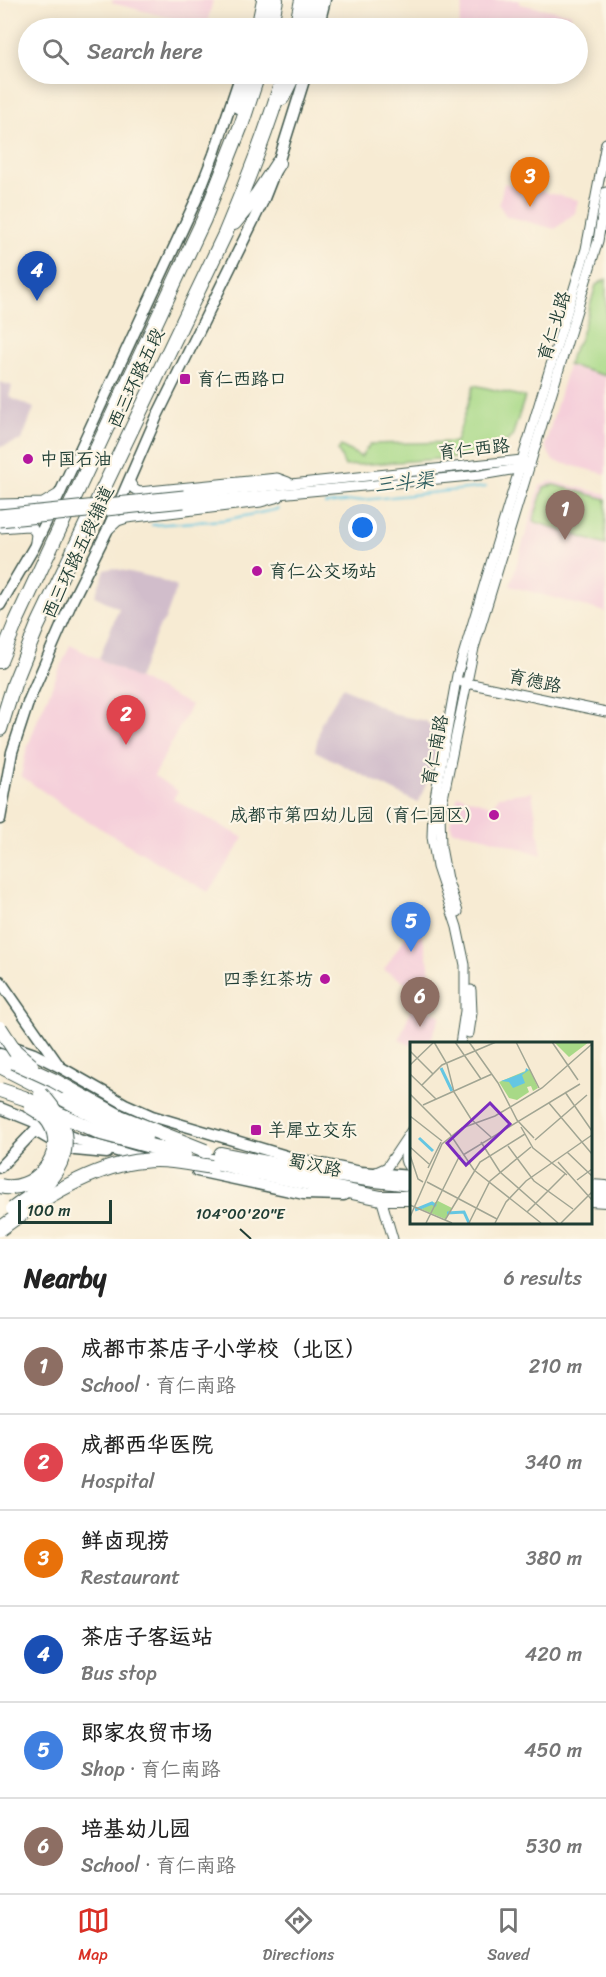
<!DOCTYPE html>
<meta charset="utf-8">
<style>
:root{--surface:#fff;--page:#f2f2f2;--text:#222;--muted:#767676;--line:#e0e0e0;--accent:#d93025}
body{margin:0;font-family:Sriracha,"LXGW WenKai TC",sans-serif;background:var(--page);color:var(--text)}
.scale{position:absolute;left:18px;bottom:15px;width:94px;box-sizing:border-box;padding-left:6px;border:3px solid #1f3d34;border-top:0;font-size:16px;line-height:21px;white-space:nowrap;color:#1f3d34;-webkit-text-stroke:4px #fcf5e5;paint-order:stroke}
.you{position:absolute;left:363px;top:528px;width:21px;height:21px;margin:-15px;border:4px solid #fff;border-radius:50%;background:#1a73e8;box-shadow:0 0 0 9px #1a73e833}
.badge{display:grid;place-items:center;width:39px;height:39px;border-radius:50%;background:var(--accent);color:#fff;font-size:20px;font-weight:700}
.pin{position:absolute;translate:-50% -50px;filter:drop-shadow(0 2px 3px #0008)}
.pin::after{content:'';position:absolute;top:32px;width:21px;height:18px;background:inherit;clip-path:polygon(0 0,100% 0,50% 100%)}
.list{margin:0;padding:0;list-style:none}
h2{display:flex;justify-content:space-between;align-items:center;height:78px;margin:0;padding:0 24px;font-size:26px}
h2 small{font-size:20px;font-weight:400;color:var(--muted)}
.list li{display:grid;grid-template-columns:39px 1fr auto;gap:18px;align-items:center;box-sizing:border-box;height:96px;padding:0 24px;border-top:2px solid var(--line)}
.list b{display:block;font-size:22px;white-space:nowrap}
.list p{margin:0;font-size:20px;white-space:nowrap;color:var(--muted)}
.list em{font-size:20px;font-style:normal;color:var(--muted)}
.icon{flex:none;width:33px;height:33px;fill:none;stroke:currentColor;stroke-width:2;stroke-linecap:round;stroke-linejoin:round}
.map{position:relative;flex:none;width:606px;height:1239px;overflow:hidden}
.search{position:absolute;background:var(--surface);box-shadow:0 3px 15px #0003;left:18px;right:18px;top:18px;height:66px;display:flex;align-items:center;gap:15px;box-sizing:border-box;padding:0 21px;border-radius:33px;color:var(--muted);font-size:22px}
.sheet{height:654px;background:var(--surface)}
nav{display:flex;justify-content:space-around;align-items:center;box-sizing:border-box;height:84px;border-top:2px solid var(--line);background:var(--surface);font-size:16px;color:var(--muted)}
nav a{display:grid;justify-items:center;gap:3px}
nav .on{color:var(--accent)}
.map>svg:first-child{display:block}
</style>
<div class="map">
<svg width="606" height="1239" viewBox="0 0 606 1239">
<rect width="100%" height="100%" fill="#fcf5e5"/>
<filter id="ink" filterUnits="userSpaceOnUse"><feTurbulence type="fractalNoise" baseFrequency=".0167" numOctaves="2"/><feDisplacementMap in="SourceGraphic" scale="12" xChannelSelector="R" yChannelSelector="G"/><feConvolveMatrix kernelMatrix="1 2 1 2 8 2 1 2 1" color-interpolation-filters="sRGB"/></filter>
<filter id="wash" filterUnits="userSpaceOnUse"><feTurbulence type="fractalNoise" baseFrequency=".008" numOctaves="4" result="noise"/><feDisplacementMap in="SourceGraphic" scale="24" xChannelSelector="R" yChannelSelector="G"/><feGaussianBlur stdDeviation="1.35" result="paint"/><feColorMatrix in="noise" values="0 0 0 0 0 0 0 0 0 0 0 0 0 0 0 0 0 1.4 0 .05"/><feComposite in="paint" operator="in"/></filter>
<g filter="url(#wash)">
<rect width="100%" height="100%" fill="#f7ebd3"/>
<!-- built -->
<g fill="#f5cfda">
<path d="M113 0H213L206 27 112 3Z"/>
<path d="M468 0H519V4L571 14 570 28H458L463 4Z"/>
<path d="M504 183 578 200 575 213 555 229 506 216 499 205Z"/>
<path d="M568 366 606 376V474L553 461 545 446Z"/>
<path d="M551 481 606 494V612L510 586 540 486Z"/>
<path d="M70 645 191 705 154 776 178 791 173 799 244 838 208 892 73 812 21 776 26 752 37 721Z"/>
<path d="M532 792 542 855 471 833 453 831 450 824 458 795 493 806 499 796Z"/>
<path d="M415 922 423 939 429 965 431 991 405 982 384 970Z"/>
<path d="M413 1004 441 1015 429 1044 411 1045 399 1040Z"/>
</g>
<!-- industrial -->
<g fill="#d1bdcb">
<path d="M0 382 12 386 9 397 34 408 22 440 0 447Z"/>
<path d="M112 568 152 577 177 587 165 620 159 627 138 679 99 659 119 608 95 596 105 570Z"/>
<path d="M343 687 396 715 426 721 444 741 418 803 315 751 321 723Z"/>
</g>
<!-- green -->
<g fill="#a8d987" stroke="#648b5e" stroke-width="1.5">
<path d="M606 279V376L568 365 571 354 580 339 596 285Z"/>
<path d="M474 385 525 397 512 437 490 455 345 466 338 450 341 446 361 457 370 444 456 442Z"/>
<path d="M554 485 606 499 605 545 533 521 544 487Z"/>
</g>
<g fill="none" stroke-linecap="round" stroke-linejoin="round">
<!-- stream -->
<g stroke="#64c6e2" stroke-width="2">
<path d="M325 504 486 487"/>
<path d="M152 525 224 520 279 509"/>
</g>
</g>
</g>
<g filter="url(#ink)">
<g fill="none" stroke-linecap="round" stroke-linejoin="round">
<!-- minor casing -->
<g stroke="#3f574c" stroke-width="11">
<g id="minor">
<path d="M129 481 134 489 139 492 277 478 288 482"/>
<path d="M184 495 522 460 525 463"/>
<path d="M184 503 481 475 523 468"/>
<path d="M0 504 43 503 60 493"/>
<path d="M0 528 27 526 32 527 36 534 35 542"/>
<path d="M107 531 118 521 127 518 261 502 279 497"/>
<path d="M462 682 606 712"/>
<path d="M458 912 447 879 441 847 440 813 474 648 598 241 606 192"/>
<path d="M469 1033 472 1013 471 990"/>
<path d="M460 1044 465 1011V965L457 927 437 867 432 837 433 808 457 675 586 249 606 143"/>
<path d="M411 1142C405 1153 401 1160 411 1169"/>
<path d="M374 1173 387 1167 411 1131"/>
<path d="M381 1198 393 1239"/>
</g>
</g>
<!-- major casing -->
<g stroke="#3f574c" stroke-width="13">
<g id="major">
<path d="M318 28 325 0"/>
<path d="M0 605 34 547 60 493 196 200 214 154 241 74"/>
<path d="M0 819 12 752 29 700 73 599 107 531 157 416 263 201 278 163 306 74"/>
<path d="M0 981 60 1067"/>
<path d="M0 1042 34 1054 60 1067 125 1104 152 1116 293 1158 361 1172 411 1176"/>
<path d="M0 1108 79 1140 144 1159"/>
<path d="M35 1131 59 1145 75 1150 107 1153"/>
<path d="M0 1167 39 1126"/>
<path d="M197 1171 304 1194 344 1195"/>
</g>
</g>
<!-- highway casing -->
<g stroke="#3f574c" stroke-width="16">
<g id="highway">
<path d="M258 28 264 0"/>
<path d="M270 28 276 0"/>
<path d="M296 28 302 0"/>
<path d="M307 28 314 0"/>
<path d="M282 98 294 74"/>
<path d="M238 106 248 74"/>
<path d="M234 223 257 195 278 163"/>
<path d="M0 661 16 622 204 219 242 123 258 74"/>
<path d="M0 729 14 684 37 627 225 234C247 181 268 129 284 74"/>
<path d="M0 1056 14 1062"/>
<path d="M0 1066 66 1100"/>
<path d="M221 1154C284 1167 347 1178 411 1184"/>
<path d="M212 1161 246 1170 381 1198H411"/>
<path d="M590 1187 606 1188"/>
<path d="M590 1199 606 1200"/>
</g>
</g>
<!-- minor -->
<use href="#minor" stroke="#fff" stroke-width="9"/>
<!-- major -->
<use href="#major" stroke="#fff" stroke-width="10"/>
<!-- highway -->
<use href="#highway" stroke="#fff" stroke-width="14"/>
<!-- minor-bridge casing -->
<g stroke="#3f574c" stroke-width="11" stroke-linecap="butt">
<g id="minor-bridge">
<path d="M0 514 184 495"/>
<path d="M0 522 184 503"/>
</g>
</g>
<!-- highway-bridge casing -->
<g stroke="#3f574c" stroke-width="16" stroke-linecap="butt">
<g id="highway-bridge">
<path d="M0 1028 15 1051 31 1065"/>
<path d="M14 1062 53 1080 120 1117 205 1151"/>
<path d="M0 1090 24 1098 101 1133 184 1155"/>
<path d="M66 1100 105 1121 145 1137"/>
<path d="M0 1186C33 1195 70 1154 49 1122 45 1116 38 1111 31 1107"/>
<path d="M13 1209C23 1201 35 1194 44 1186 74 1154 70 1124 41 1094"/>
<path d="M0 1229C38 1201 94 1165 142 1161 165 1158 188 1163 211 1167"/>
</g>
</g>
<!-- minor-bridge -->
<use href="#minor-bridge" stroke="#fff" stroke-width="9"/>
<!-- highway-bridge -->
<use href="#highway-bridge" stroke="#fff" stroke-width="14"/>
</g>
</g>
<!-- ticks -->
<path fill="none" stroke="#1f3d34" stroke-width="2" d="M240 1229 251 1239"/>
<!-- markers -->
<g fill="#b5179e" stroke="#fcf5e5" stroke-width="2">
<rect x="179" y="373" width="12" height="12" rx="3"/>
<circle cx="28" cy="459" r="6"/>
<circle cx="257" cy="571" r="6"/>
<circle cx="494" cy="815" r="6"/>
<circle cx="325" cy="979" r="6"/>
<rect x="250" y="1124" width="12" height="12" rx="3"/>
</g>
<g text-anchor="middle" stroke-width="4.5" stroke-linejoin="round" paint-order="stroke">
<!-- street labels -->
<g font-size="18" fill="#1f3d34" stroke="#fcf5e5">
<text transform="translate(554 326) rotate(-73)" y="6">育仁北路</text>
<text transform="translate(136 378) rotate(-65)" y="6">西三环路五段</text>
<text transform="translate(474 449) rotate(-6)" y="6">育仁西路</text>
<text transform="translate(78 552) rotate(-65)" y="6">西三环路五段辅道</text>
<text transform="translate(535 681) rotate(12)" y="6">育德路</text>
<text transform="translate(435 750) rotate(-79)" y="6">育仁南路</text>
<text transform="translate(315 1165) rotate(12)" y="6">蜀汉路</text>
</g>
<!-- poi labels -->
<g font-size="18" fill="#1f3d34" stroke="#fcf5e5" text-anchor="start">
<text x="197" y="385">育仁西路口</text>
<text x="40" y="465">中国石油</text>
<text x="269" y="577">育仁公交场站</text>
<text x="482" y="821" text-anchor="end">成都市第四幼儿园（育仁园区）</text>
<text x="313" y="985" text-anchor="end">四季红茶坊</text>
<text x="268" y="1136">羊犀立交东</text>
</g>
<!-- water labels -->
<g font-size="20" font-style="italic" fill="#305f60" stroke="#fcf5e5">
<text transform="translate(404 482) rotate(-6)" y="7">三斗渠</text>
</g>
</g>
<!-- overview -->
<g transform="translate(410 1042)">
<rect width="182" height="182" fill="#f7ebd3"/>
<path d="M144 0H179L159 15ZM120 27 128 46 123 49 121 44 117 45 119 50 107 58 99 56 89 40ZM28 159 42 166 35 177 11 167Z" fill="#a8d987"/>
<path d="M116 26 119 28 112 33 115 41 103 46 99 40 91 39 115 30Z" fill="#64c6e2"/>
<path fill="none" stroke="#64c6e2" stroke-width="3" d="M31 26 42 49M9 96 23 109M5 168 22 161 26 164M37 171 54 170 59 181"/>
<path fill="none" stroke="#a1a593" stroke-width="1.5" d="M24 0 37 22 44 50 61 77 81 95M45 0 71 37M59 0 88 41 107 78 124 96M106 0 129 46M142 0 168 38M0 9 23 32M0 23 24 0M0 32 26 57M12 43 32 23 86 0M155 50 182 89M0 52 40 92 64 128M139 61 182 112M13 63 82 32M0 74 32 99M111 85 123 106 157 133M125 98 177 53M71 100 90 130 148 181M98 104 124 139 163 167M0 105 19 122M157 110 182 134M0 113 8 137 13 140M53 113 170 42M148 120 182 158M18 126 31 100M64 128 131 181M167 138 182 127M17 140 87 177M0 163 42 181M117 170 155 132M0 175 32 102 52 86 85 74 132 46 182 2M35 178 70 120 115 92M16 181 50 113M59 181 80 139 121 105M85 181 96 160 116 139 182 93M151 181 182 150"/>
<path fill="#7b2cbf" fill-opacity="0.15" stroke="#7b2cbf" stroke-width="3" d="M80 61 100 82 56 123 37 101Z"/>
<rect width="182" height="182" fill="none" stroke="#1f3d34" stroke-width="3"/>
</g>
<g font-size="15" text-anchor="middle" fill="#1f3d34" stroke="#fcf5e5" stroke-width="4.5" stroke-linejoin="round" paint-order="stroke">
<text x="240" y="1219">104°00'20"E</text>
</g>
</svg>
<div class="scale">100 m</div>
<div class="you"></div>
<div class="pin badge" style="left:565px;top:540px;background:#8d6e63">1</div>
<div class="pin badge" style="left:126px;top:745px;background:#e0444e">2</div>
<div class="pin badge" style="left:530px;top:207px;background:#e8710a">3</div>
<div class="pin badge" style="left:37px;top:301px;background:#1a4fb4">4</div>
<div class="pin badge" style="left:411px;top:952px;background:#3f7fe0">5</div>
<div class="pin badge" style="left:420px;top:1027px;background:#8d6e63">6</div>
<div class="search"><svg class="icon" aria-label="search" viewBox="0 0 24 24"><circle cx="10" cy="10" r="6"/><path d="M15 15l6 6"/></svg>Search here</div>
</div>
<section class="sheet">
<h2>Nearby<small>6 results</small></h2>
<ul class="list">
<li><span class="badge" style="background:#8d6e63">1</span><div><b>成都市茶店子小学校（北区）</b><p>School · 育仁南路</p></div><em>210 m</em></li>
<li><span class="badge" style="background:#e0444e">2</span><div><b>成都西华医院</b><p>Hospital</p></div><em>340 m</em></li>
<li><span class="badge" style="background:#e8710a">3</span><div><b>鲜卤现捞</b><p>Restaurant</p></div><em>380 m</em></li>
<li><span class="badge" style="background:#1a4fb4">4</span><div><b>茶店子客运站</b><p>Bus stop</p></div><em>420 m</em></li>
<li><span class="badge" style="background:#3f7fe0">5</span><div><b>郎家农贸市场</b><p>Shop · 育仁南路</p></div><em>450 m</em></li>
<li><span class="badge" style="background:#8d6e63">6</span><div><b>培基幼儿园</b><p>School · 育仁南路</p></div><em>530 m</em></li>
</ul>
</section>
<nav>
<a class="on"><svg class="icon" aria-label="map" viewBox="0 0 24 24"><path d="M3 6l6-2 6 2 6-2v14l-6 2-6-2-6 2zM9 4v14M15 6v14"/></svg>Map</a>
<a><svg class="icon" aria-label="directions" viewBox="0 0 24 24"><path d="M12 3l9 9-9 9-9-9zM9 14v-3h6M13 9l2 2-2 2"/></svg>Directions</a>
<a><svg class="icon" aria-label="saved" viewBox="0 0 24 24"><path d="M7 4h10v16l-5-4-5 4z"/></svg>Saved</a>
</nav>
